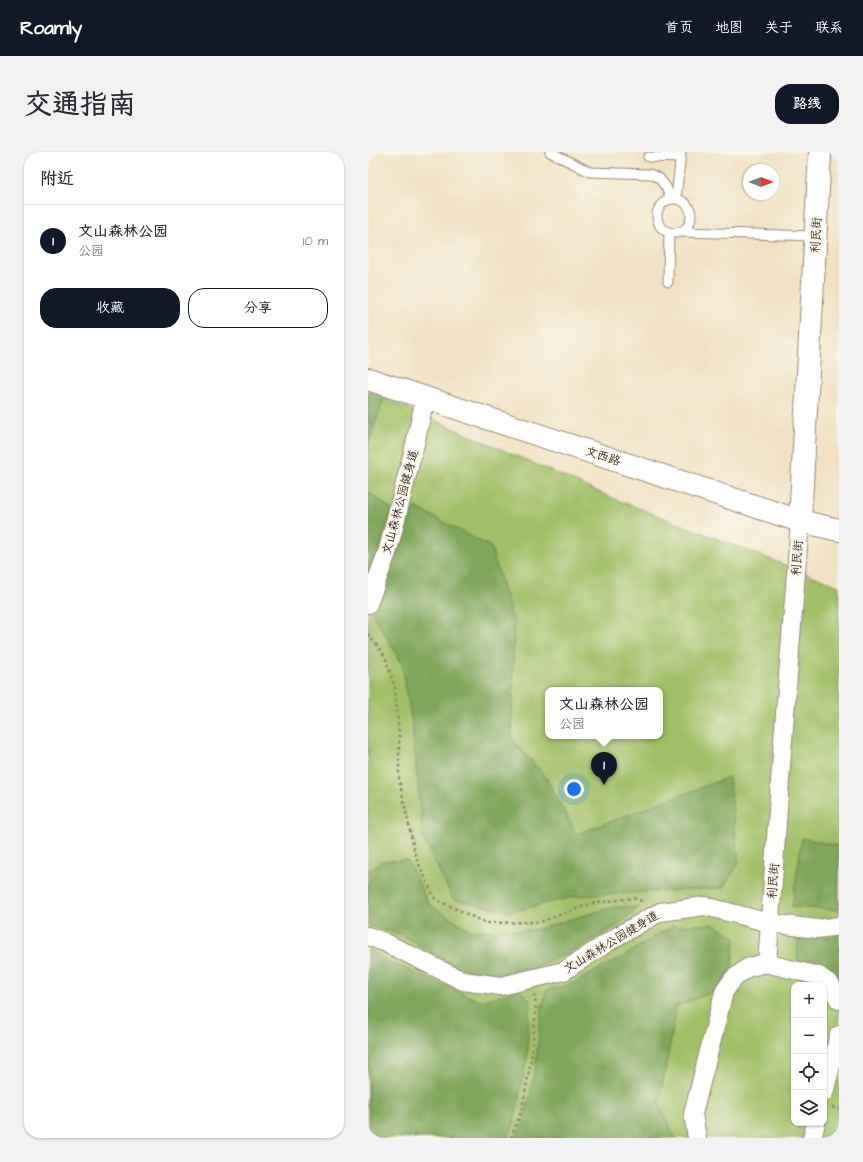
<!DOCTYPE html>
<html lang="zh">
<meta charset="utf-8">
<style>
:root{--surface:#fff;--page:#f2f2f3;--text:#2b2b33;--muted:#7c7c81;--line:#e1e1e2;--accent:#111827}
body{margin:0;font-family:"Architects Daughter","LXGW WenKai TC",sans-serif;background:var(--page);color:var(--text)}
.controls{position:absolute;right:12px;bottom:12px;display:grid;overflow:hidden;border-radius:8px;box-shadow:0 1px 3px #0004}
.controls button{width:36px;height:36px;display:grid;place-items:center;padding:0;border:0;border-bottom:1px solid var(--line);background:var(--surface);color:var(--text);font:20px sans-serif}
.compass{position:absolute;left:375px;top:12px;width:36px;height:36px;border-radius:50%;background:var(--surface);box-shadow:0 1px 3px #0004;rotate:90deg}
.you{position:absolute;left:206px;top:637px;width:14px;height:14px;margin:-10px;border:3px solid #fff;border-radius:50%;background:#1a73e8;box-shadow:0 0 0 6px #1a73e833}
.badge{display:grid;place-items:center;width:26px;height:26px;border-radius:50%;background:var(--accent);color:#fff;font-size:13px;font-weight:700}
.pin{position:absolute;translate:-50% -33px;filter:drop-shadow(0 1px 2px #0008)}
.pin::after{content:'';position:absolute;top:21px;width:14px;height:12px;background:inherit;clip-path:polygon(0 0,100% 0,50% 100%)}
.popup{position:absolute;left:177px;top:535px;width:118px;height:52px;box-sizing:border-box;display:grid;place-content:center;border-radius:8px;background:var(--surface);filter:drop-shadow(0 1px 3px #0005);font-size:13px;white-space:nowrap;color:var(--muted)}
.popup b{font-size:15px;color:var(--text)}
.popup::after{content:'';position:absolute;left:50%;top:100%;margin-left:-8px;border:8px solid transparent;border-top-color:var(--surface)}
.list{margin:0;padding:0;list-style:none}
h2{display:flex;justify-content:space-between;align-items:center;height:52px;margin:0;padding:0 16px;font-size:17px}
h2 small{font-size:13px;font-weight:400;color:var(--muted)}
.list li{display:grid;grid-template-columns:26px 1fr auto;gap:12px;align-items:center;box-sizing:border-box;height:72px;padding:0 16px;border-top:1px solid var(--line)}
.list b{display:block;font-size:15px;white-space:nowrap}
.list p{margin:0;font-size:13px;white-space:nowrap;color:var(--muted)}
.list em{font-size:13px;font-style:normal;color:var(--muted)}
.actions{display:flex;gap:8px;padding:12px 16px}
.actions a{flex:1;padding:9px 0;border:1px solid var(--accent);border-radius:16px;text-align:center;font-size:14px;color:var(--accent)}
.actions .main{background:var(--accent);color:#fff}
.icon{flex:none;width:22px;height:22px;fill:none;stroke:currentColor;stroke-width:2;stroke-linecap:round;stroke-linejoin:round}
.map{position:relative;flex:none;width:471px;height:986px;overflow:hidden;border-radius:16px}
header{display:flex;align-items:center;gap:24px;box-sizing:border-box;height:56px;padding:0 20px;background:var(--accent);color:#fff}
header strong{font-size:19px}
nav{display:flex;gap:22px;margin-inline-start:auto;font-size:14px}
.intro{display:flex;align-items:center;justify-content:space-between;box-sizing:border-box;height:96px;padding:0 24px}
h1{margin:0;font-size:28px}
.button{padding:10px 18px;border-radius:16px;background:var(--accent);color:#fff;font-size:14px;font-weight:700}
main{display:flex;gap:24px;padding:0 24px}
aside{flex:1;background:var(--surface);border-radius:16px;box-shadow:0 1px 3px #0004}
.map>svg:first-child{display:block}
</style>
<header>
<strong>Roamly</strong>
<nav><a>首页</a><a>地图</a><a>关于</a><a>联系</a></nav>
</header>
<div class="intro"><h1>交通指南</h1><a class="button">路线</a></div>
<main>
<aside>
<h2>附近<small></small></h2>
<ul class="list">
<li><span class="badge">1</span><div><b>文山森林公园</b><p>公园</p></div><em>10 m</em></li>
</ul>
<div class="actions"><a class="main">收藏</a><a>分享</a></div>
</aside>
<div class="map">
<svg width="471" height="986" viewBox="0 0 471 986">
<rect width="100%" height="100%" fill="#fbf7ec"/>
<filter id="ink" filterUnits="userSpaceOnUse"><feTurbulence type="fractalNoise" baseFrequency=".025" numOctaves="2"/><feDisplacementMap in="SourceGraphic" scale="8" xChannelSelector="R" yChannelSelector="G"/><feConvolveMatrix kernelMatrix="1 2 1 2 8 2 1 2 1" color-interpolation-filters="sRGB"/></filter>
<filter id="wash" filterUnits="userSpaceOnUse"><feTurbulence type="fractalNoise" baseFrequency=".012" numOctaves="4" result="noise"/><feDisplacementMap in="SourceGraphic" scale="16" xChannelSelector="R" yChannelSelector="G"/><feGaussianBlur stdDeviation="0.9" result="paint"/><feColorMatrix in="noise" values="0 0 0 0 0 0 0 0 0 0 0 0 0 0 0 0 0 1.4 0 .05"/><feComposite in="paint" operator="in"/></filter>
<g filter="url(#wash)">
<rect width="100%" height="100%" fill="#f1e2c5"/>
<!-- green -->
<path fill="#a1bf67" stroke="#6e7442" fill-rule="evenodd" d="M0 239 16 246 242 345 471 434V986H0ZM180 538H292V584H180ZM426 833H456V971H426Z"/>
<!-- forest -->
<g fill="#80a65c" stroke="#5e683d">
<path d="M0 239 16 246 0 293Z"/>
<path d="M0 339 24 358 0 433Z"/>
<path d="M47 355 123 395 146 472 144 587 177 624 209 682 361 625 371 711 355 736 209 744 142 760 85 747 55 686 44 572 34 511 4 461Z"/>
<path d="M434 686 471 694V758L424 755Z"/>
<path d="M39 708 61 752 102 778H166L245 755H272L249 774 201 801 153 821 118 824 88 814 32 782 0 774V720L14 709Z"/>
<path d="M345 772 367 785 364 817 348 839 309 854 291 952 307 986H148L156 969 167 918 174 855 179 838 206 831 256 804 304 774Z"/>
<path d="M471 784V827L429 810 430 787Z"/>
<path d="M0 797 13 806 112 849 151 838 162 848 159 906 145 975 139 986H0Z"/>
</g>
</g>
<g filter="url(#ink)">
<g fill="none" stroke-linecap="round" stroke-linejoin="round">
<!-- lane casing -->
<g stroke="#968672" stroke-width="11">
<g id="lane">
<path d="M182 0 222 20 282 22 291 26 298 35 303 47"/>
<path d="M280 5 313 6"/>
<path d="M308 47 313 0"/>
<circle cx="306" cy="64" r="17"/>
<path d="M312 80 448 84"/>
<path d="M300 130 301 80"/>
</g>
</g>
<!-- street casing -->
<g stroke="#968672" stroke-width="20">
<g id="street">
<path d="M0 452 20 398 47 292 57 246"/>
<path d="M0 784 16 790 95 829 133 834 196 819 248 785 292 760 337 754 402 771 449 777 471 774"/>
<path d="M399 812 414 601 432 369"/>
<path d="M456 941 471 883"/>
<path d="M329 986 325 962 356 840 365 827 379 816 397 811 451 824 462 832 471 848"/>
<path d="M444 986 448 971"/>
</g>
</g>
<!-- secondary casing -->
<g stroke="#968672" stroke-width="24">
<g id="secondary">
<path d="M0 227 432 369 471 378"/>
<path d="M432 369 452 0"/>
</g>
</g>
<!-- path -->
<g stroke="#968672" stroke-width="2.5" stroke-dasharray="3 3" stroke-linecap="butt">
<path d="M0 482 17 504 27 536 31 582V627L48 706 67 747 118 771 172 770 225 751 266 746 276 750"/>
<path d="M464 955 471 957"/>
<path d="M143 986 154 957 164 902 168 853 166 841"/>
</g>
<!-- lane -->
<use href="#lane" stroke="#fff" stroke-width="9"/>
<!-- street -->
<use href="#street" stroke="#fff" stroke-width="18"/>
<!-- secondary -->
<use href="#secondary" stroke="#fff" stroke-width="22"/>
</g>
</g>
<g text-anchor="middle" stroke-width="3.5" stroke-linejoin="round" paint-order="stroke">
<!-- street labels -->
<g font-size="12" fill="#3b2a1e" stroke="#fbf7ec">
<text transform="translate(448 83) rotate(-87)" y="4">利民街</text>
<text transform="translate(235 304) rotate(18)" y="4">文西路</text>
<text transform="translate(32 350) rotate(-75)" y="4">文山森林公园健身道</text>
<text transform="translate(429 406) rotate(-86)" y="4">利民街</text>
<text transform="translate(405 729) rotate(-86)" y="4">利民街</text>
<text transform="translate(243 790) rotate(-31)" y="4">文山森林公园健身道</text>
</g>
</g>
</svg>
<div class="controls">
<button>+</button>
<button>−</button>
<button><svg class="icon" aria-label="locate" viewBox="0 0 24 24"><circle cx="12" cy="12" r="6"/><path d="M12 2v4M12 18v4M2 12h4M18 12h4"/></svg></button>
<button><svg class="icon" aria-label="layers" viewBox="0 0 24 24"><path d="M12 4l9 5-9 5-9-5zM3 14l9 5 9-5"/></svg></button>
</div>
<svg class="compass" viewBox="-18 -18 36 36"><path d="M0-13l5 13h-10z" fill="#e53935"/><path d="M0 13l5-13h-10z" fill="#7c7c81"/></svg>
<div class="you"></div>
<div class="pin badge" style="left:236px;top:633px">1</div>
<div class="popup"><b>文山森林公园</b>公园</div>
</div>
</main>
